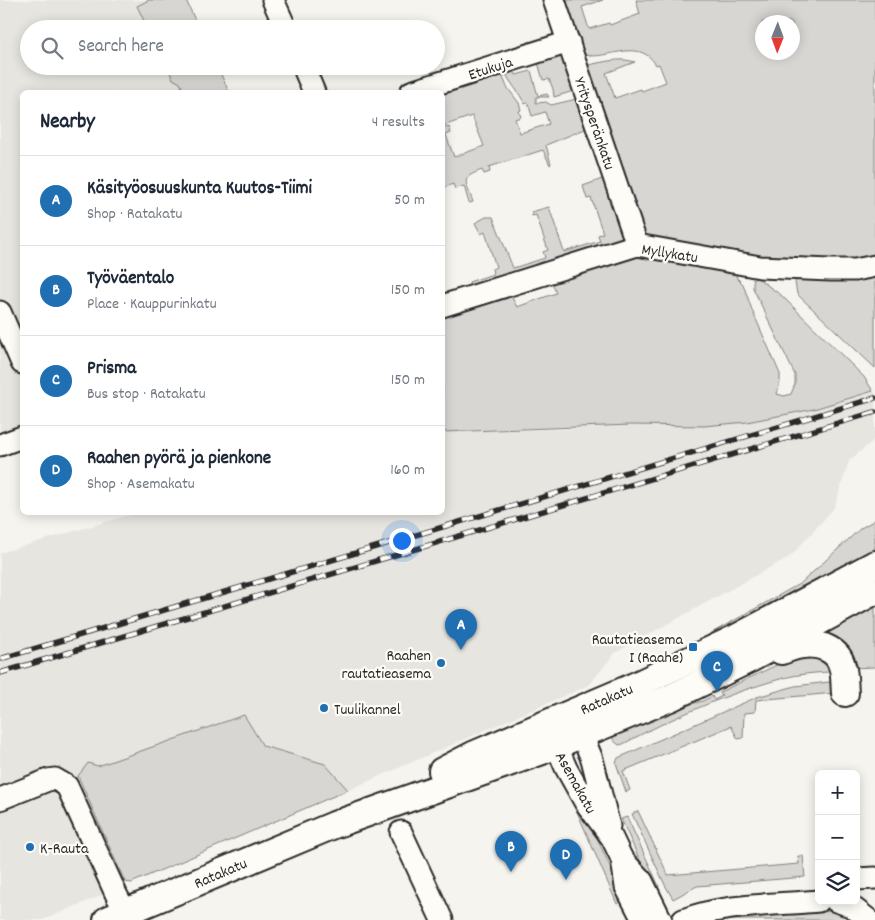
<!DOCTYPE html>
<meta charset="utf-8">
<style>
:root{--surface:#fff;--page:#f2f2f3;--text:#1f2937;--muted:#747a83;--line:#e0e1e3;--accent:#1f6fb2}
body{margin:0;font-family:Dekko,sans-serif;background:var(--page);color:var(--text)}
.controls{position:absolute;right:15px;bottom:15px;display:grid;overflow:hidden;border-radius:8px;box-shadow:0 2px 12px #0003}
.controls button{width:45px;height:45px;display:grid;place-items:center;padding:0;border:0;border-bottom:1px solid var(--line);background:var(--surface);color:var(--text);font:25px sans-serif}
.compass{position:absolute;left:755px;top:15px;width:45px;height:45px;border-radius:50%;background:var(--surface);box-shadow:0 2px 12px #0003;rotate:181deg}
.you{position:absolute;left:401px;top:540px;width:18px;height:18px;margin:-12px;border:4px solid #fff;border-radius:50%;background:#1a73e8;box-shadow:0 0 0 8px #1a73e833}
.badge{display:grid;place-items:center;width:32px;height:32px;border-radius:50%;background:var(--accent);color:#fff;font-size:16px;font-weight:700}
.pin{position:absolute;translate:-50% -41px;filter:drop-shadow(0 1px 2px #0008)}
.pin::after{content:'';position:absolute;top:26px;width:18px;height:15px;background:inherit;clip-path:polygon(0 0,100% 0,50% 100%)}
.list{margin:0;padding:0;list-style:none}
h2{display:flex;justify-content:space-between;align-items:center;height:65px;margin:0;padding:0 20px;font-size:21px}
h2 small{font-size:16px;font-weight:400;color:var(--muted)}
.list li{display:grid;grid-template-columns:32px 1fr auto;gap:15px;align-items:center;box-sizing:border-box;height:90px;padding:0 20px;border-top:1px solid var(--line)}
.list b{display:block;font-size:19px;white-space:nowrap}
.list p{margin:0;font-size:16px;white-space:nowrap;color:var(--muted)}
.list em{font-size:16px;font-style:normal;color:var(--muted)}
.icon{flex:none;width:28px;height:28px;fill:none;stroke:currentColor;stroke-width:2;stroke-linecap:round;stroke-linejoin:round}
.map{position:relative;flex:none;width:875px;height:920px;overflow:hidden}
.search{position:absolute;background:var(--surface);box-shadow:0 2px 12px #0003;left:20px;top:20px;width:425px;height:55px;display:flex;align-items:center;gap:12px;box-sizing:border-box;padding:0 18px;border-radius:28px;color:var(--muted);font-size:19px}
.panel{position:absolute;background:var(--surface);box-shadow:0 2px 12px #0003;left:20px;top:90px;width:425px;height:425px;border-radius:8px}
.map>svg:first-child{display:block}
</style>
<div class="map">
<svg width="875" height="920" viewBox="0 0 875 920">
<rect width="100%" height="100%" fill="#f5f4ef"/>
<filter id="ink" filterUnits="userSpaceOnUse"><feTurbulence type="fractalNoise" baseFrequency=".02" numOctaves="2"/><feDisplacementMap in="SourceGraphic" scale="10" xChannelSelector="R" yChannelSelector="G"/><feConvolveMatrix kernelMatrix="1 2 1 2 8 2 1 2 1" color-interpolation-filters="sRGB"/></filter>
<g filter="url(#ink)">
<!-- built -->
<g fill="#e6e5e0">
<path d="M0 0H175L155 29H29V66H172L184 92H22V424L0 432Z"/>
<path d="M875 391V439L849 461 834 508 791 556 615 653 589 685 348 790 325 764 263 746 98 766 88 763 78 776 126 885 43 920H0V553L136 513 442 512 443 432 564 429 594 426 664 411H740L859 396Z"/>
</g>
<!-- green -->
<g fill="#d7d6d2" stroke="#81807e" fill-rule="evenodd">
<path d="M149 0H186L199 29H148L137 6Z"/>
<path d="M569 0H603L582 7 589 29 609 23 610 25 640 14 636 0H875V261L718 256 655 241 645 234 640 226 587 67 588 65C604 62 620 57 635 62L606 73 615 98 641 89 642 91 666 82 659 64 656 65C638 34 601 65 581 53L565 3ZM762 22H792V52H762Z"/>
<path d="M560 54 564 58 577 90 554 97 553 89 549 79 543 80 537 59Z"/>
<path d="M167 66H217L229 92H184L180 83 173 79Z"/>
<path d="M513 68 516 75 531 71 538 96 547 94 549 97H536V103L546 102 551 105 581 98 589 123 585 129 546 145 551 164 550 165 543 150 489 167 490 172 484 174 482 170C459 178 466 182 473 202L469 203 464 186 455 189 453 184 443 188V129L449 127 451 133 446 135 454 157 484 146 472 116 443 126V95L444 94 445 88 501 73 507 87 519 103 521 110 519 111 521 117 515 119 520 133 549 124 545 112 532 116 528 103 525 104C519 92 510 83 504 71Z"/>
<path d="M602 179H608L625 234 621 238 471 287 469 282 493 274 492 269 496 267 485 232 481 234 475 223 486 217H493L513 268 545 258 543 252 548 250 536 215 532 216 531 212 549 207 564 252 600 241 598 235 603 233 591 198 587 199 583 186Z"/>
<path d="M634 254 739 272 736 277 743 284 752 310 780 374V382L777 394 784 396 791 394 795 384V375L753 288V282L755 276 782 296 864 377 873 391 814 409 747 422 704 426 631 425 443 432 442 314 510 294 517 307 556 293 551 280Z"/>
<path d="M875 273V368L797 294 795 282 799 277Z"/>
<path d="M875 520V548L852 564 710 637 708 635 801 583 861 528Z"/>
<path d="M875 602V667L851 668 813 638Z"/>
<path d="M823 655 832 670 829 672C814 673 799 674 784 678 731 692 671 718 623 744L619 745 613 740 614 733 674 708 703 701 712 696 714 700 722 696 720 692 787 660Z"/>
<path d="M829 682 833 683 835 693 756 700 755 712 744 713 743 738 738 739 731 726 623 771 630 790 626 792 616 763 618 758 757 697 795 686Z"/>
<path d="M244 715 263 746 325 764 348 790 131 883 125 882 78 776 88 763 98 766Z"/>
<path d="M575 807 584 809 625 900 617 904Z"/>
<path d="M638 811 668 875 799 864 798 856H803L805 877 697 886 673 899 665 885 632 814Z"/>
<path d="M627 817 659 886 653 889 621 819Z"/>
<path d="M822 911 839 912 857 920H713Z"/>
</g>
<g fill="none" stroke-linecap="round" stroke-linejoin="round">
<!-- minor casing -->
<g stroke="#2b2b2b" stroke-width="25">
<g id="minor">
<path d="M273 0 286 29"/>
<path d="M554 0 637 245"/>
<path d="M303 66 314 92"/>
<path d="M411 92 569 42"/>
<path d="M442 306 637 245 760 267 830 270H855L875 266"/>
<path d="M0 312 22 363"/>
<path d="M0 445 22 437"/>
<path d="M575 719 592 759 609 826"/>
<path d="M550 730 566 768 585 802 612 838 622 859 642 881 661 920"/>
<path d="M0 799 48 780 55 779 67 786 117 896 130 920"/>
<path d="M401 832 442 920"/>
<path d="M622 859 626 887 643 920"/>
<path d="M856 879 875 878"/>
<path d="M836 901 851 906 869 920"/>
<path d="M683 920C723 904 776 905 819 901"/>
</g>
</g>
<!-- major casing -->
<g stroke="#2b2b2b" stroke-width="30">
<g id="major">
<path d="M781 651C788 649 796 645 804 645 819 643 838 649 842 666 845 674 844 684 845 693"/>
<path d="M442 771 473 755 630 688 736 638 875 564"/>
<path d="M107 920 334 825 542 751 670 698 750 659 875 591"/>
</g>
</g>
<!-- minor -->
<use href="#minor" stroke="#fdfcf7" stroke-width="21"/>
<!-- major -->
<use href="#major" stroke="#fdfcf7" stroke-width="26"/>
<!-- rail casing -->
<g stroke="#2b2b2b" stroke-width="5.5">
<g id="rail">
<path d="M0 659 875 398"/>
<path d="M0 673 875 412"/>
</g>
</g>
<!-- rail -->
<use href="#rail" stroke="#fdfcf7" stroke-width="4" stroke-dasharray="11" stroke-linecap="butt"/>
</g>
</g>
<!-- markers -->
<g fill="#1f6fb2" stroke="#fdfcf7" stroke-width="2">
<rect x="688" y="642" width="10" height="10" rx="2.5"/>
<circle cx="441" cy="663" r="5"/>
<circle cx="324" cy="708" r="5"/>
<circle cx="30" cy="847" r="5"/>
</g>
<g text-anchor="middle" stroke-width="4.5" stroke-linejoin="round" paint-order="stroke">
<!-- street labels -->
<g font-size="16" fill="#2b2b2b" stroke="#fdfcf7">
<text transform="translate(490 67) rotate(-18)" y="6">Etukuja</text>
<text transform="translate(596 123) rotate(71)" y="6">Yritysperänkatu</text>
<text transform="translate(670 252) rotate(9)" y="6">Myllykatu</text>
<text transform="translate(606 698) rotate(-24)" y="6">Ratakatu</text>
<text transform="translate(577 782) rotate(61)" y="6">Asemakatu</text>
<text transform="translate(220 872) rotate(-23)" y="6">Ratakatu</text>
</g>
<!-- poi labels -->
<g font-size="16" fill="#2b2b2b" stroke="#fdfcf7" text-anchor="end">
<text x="683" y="644">Rautatieasema<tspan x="683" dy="18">I (Raahe)</tspan></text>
<text x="431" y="660">Raahen<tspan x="431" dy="18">rautatieasema</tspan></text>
<text x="334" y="714" text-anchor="start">Tuulikannel</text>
<text x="40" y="853" text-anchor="start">K-Rauta</text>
</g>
</g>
</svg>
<div class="controls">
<button>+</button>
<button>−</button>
<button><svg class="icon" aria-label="layers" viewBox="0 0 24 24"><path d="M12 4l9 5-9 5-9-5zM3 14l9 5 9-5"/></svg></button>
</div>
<svg class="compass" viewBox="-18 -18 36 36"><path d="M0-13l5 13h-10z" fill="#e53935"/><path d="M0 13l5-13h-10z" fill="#747a83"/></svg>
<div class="you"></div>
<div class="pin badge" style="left:461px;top:650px">A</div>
<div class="pin badge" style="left:511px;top:872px">B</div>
<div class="pin badge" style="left:717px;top:692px">C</div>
<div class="pin badge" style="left:566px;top:880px">D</div>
<div class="search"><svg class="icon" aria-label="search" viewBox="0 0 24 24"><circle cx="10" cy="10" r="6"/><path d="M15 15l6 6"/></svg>Search here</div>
<section class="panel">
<h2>Nearby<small>4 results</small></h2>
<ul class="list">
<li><span class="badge">A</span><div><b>Käsityöosuuskunta Kuutos-Tiimi</b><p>Shop · Ratakatu</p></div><em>50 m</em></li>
<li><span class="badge">B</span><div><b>Työväentalo</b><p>Place · Kauppurinkatu</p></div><em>150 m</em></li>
<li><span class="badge">C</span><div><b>Prisma</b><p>Bus stop · Ratakatu</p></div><em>150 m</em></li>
<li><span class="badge">D</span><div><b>Raahen pyörä ja pienkone</b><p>Shop · Asemakatu</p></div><em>160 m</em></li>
</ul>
</section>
</div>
